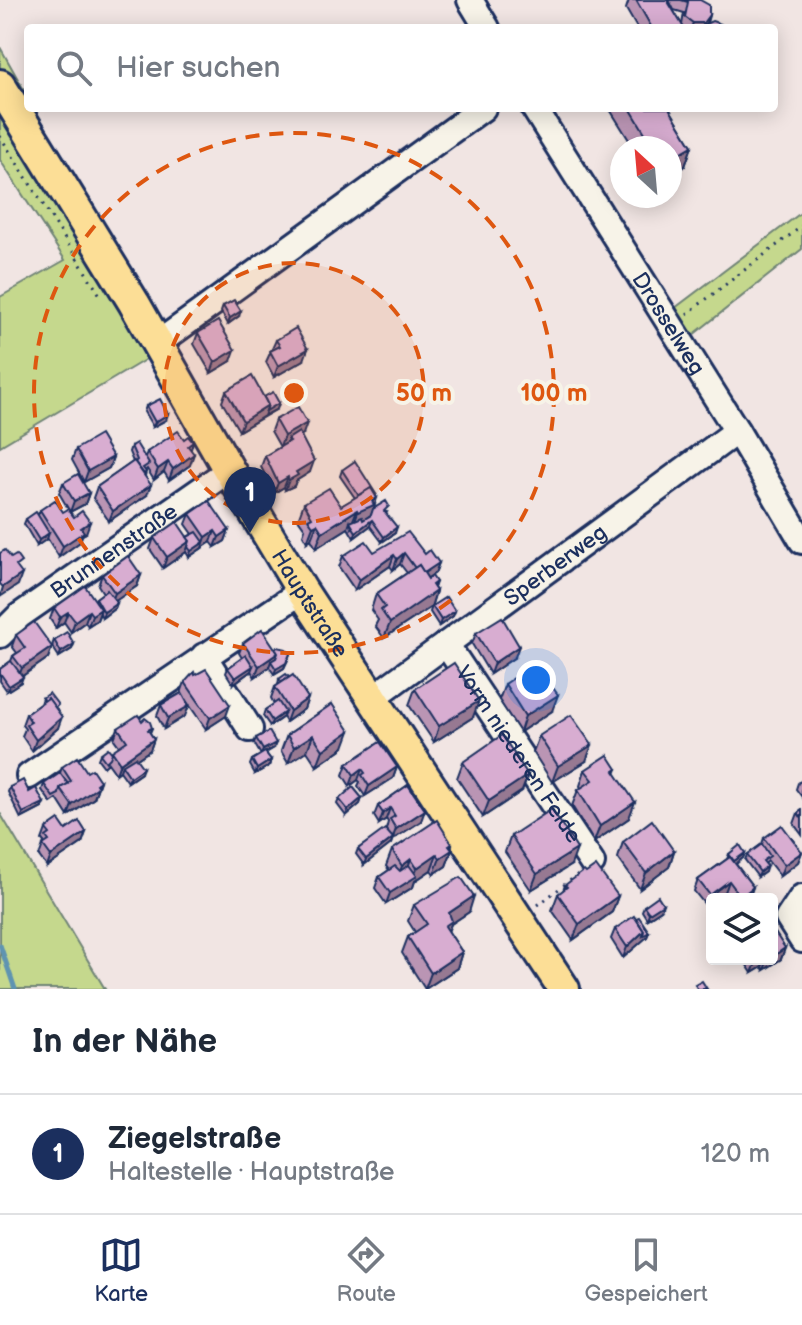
<!DOCTYPE html>
<html lang="de">
<meta charset="utf-8">
<style>
:root{--surface:#fff;--page:#f6f6f7;--text:#1f2937;--muted:#747a83;--line:#e0e1e3;--accent:#1b2f5e}
body{margin:0;font-family:"Balsamiq Sans",sans-serif;background:var(--page);color:var(--text)}
.controls{position:absolute;right:24px;bottom:24px;display:grid;overflow:hidden;border-radius:8px;box-shadow:0 4px 20px #0003}
.controls button{width:72px;height:72px;display:grid;place-items:center;padding:0;border:0;border-bottom:2px solid var(--line);background:var(--surface);color:var(--text);font:40px sans-serif}
.compass{position:absolute;left:610px;top:136px;width:72px;height:72px;border-radius:50%;background:var(--surface);box-shadow:0 4px 20px #0003;rotate:334deg}
.you{position:absolute;left:536px;top:680px;width:28px;height:28px;margin:-20px;border:6px solid #fff;border-radius:50%;background:#1a73e8;box-shadow:0 0 0 12px #1a73e833}
.badge{display:grid;place-items:center;width:52px;height:52px;border-radius:50%;background:var(--accent);color:#fff;font-size:26px;font-weight:700}
.pin{position:absolute;translate:-50% -66px;filter:drop-shadow(0 2px 4px #0008)}
.pin::after{content:'';position:absolute;top:42px;width:28px;height:24px;background:inherit;clip-path:polygon(0 0,100% 0,50% 100%)}
.list{margin:0;padding:0;list-style:none}
h2{display:flex;justify-content:space-between;align-items:center;height:104px;margin:0;padding:0 32px;font-size:34px}
h2 small{font-size:26px;font-weight:400;color:var(--muted)}
.list li{display:grid;grid-template-columns:52px 1fr auto;gap:24px;align-items:center;box-sizing:border-box;height:120px;padding:0 32px;border-top:2px solid var(--line)}
.list b{display:block;font-size:30px;white-space:nowrap}
.list p{margin:0;font-size:26px;white-space:nowrap;color:var(--muted)}
.list em{font-size:26px;font-style:normal;color:var(--muted)}
.icon{flex:none;width:44px;height:44px;fill:none;stroke:currentColor;stroke-width:2;stroke-linecap:round;stroke-linejoin:round}
.map{position:relative;flex:none;width:802px;height:989px;overflow:hidden}
.search{position:absolute;background:var(--surface);box-shadow:0 4px 20px #0003;left:24px;right:24px;top:24px;height:88px;display:flex;align-items:center;gap:20px;box-sizing:border-box;padding:0 28px;border-radius:8px;color:var(--muted);font-size:30px}
.sheet{height:224px;background:var(--surface)}
nav{display:flex;justify-content:space-around;align-items:center;box-sizing:border-box;height:112px;border-top:2px solid var(--line);background:var(--surface);font-size:22px;color:var(--muted)}
nav a{display:grid;justify-items:center;gap:4px}
nav .on{color:var(--accent)}
.map>svg:first-child{display:block}
</style>
<div class="map">
<svg width="802" height="989" viewBox="0 0 802 989">
<rect width="100%" height="100%" fill="#f1e5e3"/>
<filter id="ink" filterUnits="userSpaceOnUse"><feTurbulence type="fractalNoise" baseFrequency=".0125" numOctaves="2"/><feDisplacementMap in="SourceGraphic" scale="16" xChannelSelector="R" yChannelSelector="G"/><feConvolveMatrix kernelMatrix="1 2 1 2 8 2 1 2 1" color-interpolation-filters="sRGB"/></filter>
<g filter="url(#ink)">
<!-- green -->
<g fill="#c5d88d" stroke="#708476" stroke-width="2">
<path d="M0 47 28 97V108H34L162 326 234 297 143 361 0 446V297L65 260 0 160Z"/>
<path d="M527 108H550L671 311 802 212V249L688 339 802 525V554L744 457 734 452 724 451 722 419Z"/>
<path d="M0 812V813L105 989H0Z"/>
</g>
<g fill="none" stroke-linecap="round" stroke-linejoin="round">
<!-- stream -->
<path stroke="#5e94b1" stroke-width="5" d="M0 945 15 989"/>
<!-- minor casing -->
<g stroke="#1b2f5e" stroke-width="30">
<g id="minor">
<path d="M470 0 487 28"/>
<path id="s1" d="M534 108 737 431 802 541"/>
<path d="M157 344 483 108"/>
<path id="s2" d="M0 635 19 616 229 470"/>
<path id="s3" d="M446 644 592 863"/>
<path d="M204 656 250 729"/>
<path id="s4" d="M374 697 737 431"/>
<path d="M29 776 302 591"/>
<path d="M802 897 788 918 802 940"/>
</g>
</g>
<!-- major casing -->
<g stroke="#1b2f5e" stroke-width="36">
<g id="major">
<path id="s5" d="M0 85 134 303 229 470 302 591 564 989"/>
</g>
</g>
<!-- path -->
<g stroke="#1b2f5e" stroke-width="3" stroke-dasharray="2 6" stroke-linecap="butt">
<path d="M0 136 100 295"/>
<path d="M687 314 802 226"/>
<path d="M538 905 577 875"/>
</g>
<!-- minor -->
<use href="#minor" stroke="#f7f3e8" stroke-width="24"/>
<!-- major -->
<use href="#major" stroke="#fcde96" stroke-width="30"/>
</g>
<!-- wall -->
<g fill="#ba95b4" stroke="#1b2f5e" stroke-width="2">
<path d="M629 0H667L682 25 684 13 674 10 669 0H700L709 15 707 23 723 28H637L626 9Z"/>
<path d="M609 108H669L692 146 685 166 670 175V148H634Z"/>
<path d="M223 306 239 316 228 324 221 312Z"/>
<path d="M198 333 231 361 211 373 194 344Z"/>
<path d="M276 340 304 360 274 377 266 362Z"/>
<path d="M226 391 264 397 279 403 277 409 239 431 222 402Z"/>
<path d="M146 406 166 420 153 427 144 412Z"/>
<path d="M275 420 303 434 301 435 310 472 296 481 294 486 285 490 284 487 274 493 261 467 265 456 280 447 271 431Z"/>
<path d="M184 439 193 442 191 449 190 465 169 480 164 472 154 480 147 469 145 471 146 472 145 476 147 495 109 521 93 498 97 487 133 462 129 452 131 446 145 457 147 452Z"/>
<path d="M76 449 113 457 109 468 84 482 72 460Z"/>
<path d="M342 470 376 495 374 509 387 512 386 513 395 533 382 542 370 526 354 538 348 528 316 548 311 539 307 542 303 535 305 529 298 519 304 503 341 506 355 498 340 476Z"/>
<path d="M63 483 89 493 85 504 70 512 59 493Z"/>
<path d="M40 510 63 512 86 533 82 535 80 542 59 557 47 538 37 546 24 524 26 519 38 515Z"/>
<path d="M190 514 229 530 225 541 215 547 211 542 189 557 186 552 163 568 150 549 154 538 187 537 193 534 186 524Z"/>
<path d="M374 552 425 554 439 563 435 573 428 578 436 582 434 588 436 591 431 607 384 638 375 626 378 620 371 610 376 594 407 573 400 564 393 570 390 566 355 590 339 567 343 556Z"/>
<path d="M102 575H141L137 586 115 601 117 603 115 608 102 618 100 613 97 620 88 626 85 622 71 632 64 622 56 628 50 619 54 608 95 601 96 598 103 593 98 585Z"/>
<path d="M432 606 455 611 453 616 439 626 430 612Z"/>
<path d="M476 633 515 657 490 674 472 644Z"/>
<path d="M16 635 52 647 48 658 22 676 21 682 7 691 0 681V669L11 661 13 656 17 653 12 646Z"/>
<path d="M54 640 74 644 72 649 59 657 52 646Z"/>
<path d="M243 643 275 648 288 660 284 668 274 674 269 667 255 677 251 671 233 684 226 673 228 668 242 658 239 653Z"/>
<path d="M279 679 308 698 304 709 286 722 283 717 270 726 263 716 265 710 274 704 271 698 275 687 278 685Z"/>
<path d="M185 682 226 716 206 729 185 699V716L164 729 157 716 161 705 181 693Z"/>
<path d="M505 684 552 711 520 732 499 700Z"/>
<path d="M415 689 473 717 434 742 409 705Z"/>
<path d="M42 698 57 710 58 728 32 751 22 736 25 729 22 725 26 714 40 704Z"/>
<path d="M332 704 344 747 317 766 307 751 288 763 281 751 287 735Z"/>
<path d="M142 721 152 728 150 733 154 739 150 750 137 759 141 773 128 782 120 771 116 774 108 763 104 767 98 759 100 754 112 753 119 746 114 739 118 728Z"/>
<path d="M539 736 586 761 552 782 533 752Z"/>
<path d="M256 738 274 748 266 753 271 760 269 766 255 774 250 765 252 760 261 755 254 743Z"/>
<path d="M463 762 522 791 483 817 457 778Z"/>
<path d="M347 764 397 767 393 778 365 796 358 786 360 782 358 780 350 786 343 775Z"/>
<path d="M62 767 87 772 100 781 94 798 68 816 57 799 51 803 42 790 44 784 60 773Z"/>
<path d="M617 769 615 774 629 818 594 842 572 806 578 790 581 788 580 786 585 770Z"/>
<path d="M802 780V797L796 789 798 783Z"/>
<path d="M408 785 421 821 392 840 391 844 364 865 356 854 358 849 386 830 388 822 386 819 379 824 374 816 378 806Z"/>
<path d="M10 787 29 792 42 808 21 819 8 792Z"/>
<path d="M362 798 360 804 346 816 337 804 339 799Z"/>
<path d="M802 810V835L794 824 798 813Z"/>
<path d="M46 829 66 830 86 832 82 843 47 867 39 856 44 842 42 840Z"/>
<path d="M511 836 571 865 531 890 505 852Z"/>
<path d="M764 838 802 852 798 862 780 876 768 861 765 864V872L758 877 745 860 747 855 762 844Z"/>
<path d="M623 842 674 851 669 867 640 889 618 858Z"/>
<path d="M452 844 451 848 452 850 446 866 434 874 431 870 415 881 413 887 386 904 375 888 379 877 389 870 386 866 392 850Z"/>
<path d="M745 853 743 858 736 864 753 887 749 898 730 899 725 892 715 899H712V902L706 906 694 891 698 880 727 859 729 854Z"/>
<path d="M565 885 618 896 612 912 573 940 552 910 558 894 563 891Z"/>
<path d="M414 905 469 912 451 924 448 931 462 952 457 968 425 989 402 953 408 937 415 932 408 921Z"/>
<path d="M644 906 661 910 647 919 642 911Z"/>
<path d="M615 929 649 932 647 937 623 958 611 939Z"/>
<path d="M785 948 781 959 764 970 762 967 752 973 743 959H772Z"/>
</g>
<!-- shaded-wall -->
<g fill="#977992" stroke="#1b2f5e" stroke-width="2">
<path d="M709 15 704 28H691L693 23Z"/>
<path d="M692 146 685 166 670 175V159Z"/>
<path d="M241 311 239 316 228 324 230 318Z"/>
<path d="M308 349 304 360 274 377 278 366Z"/>
<path d="M235 350 231 361 211 373 215 362Z"/>
<path d="M279 403 277 409 264 416 266 411Z"/>
<path d="M268 405 264 416 239 431 243 421Z"/>
<path d="M168 414 166 420 153 427 155 422Z"/>
<path d="M307 423 303 434 289 442 288 439 287 443 280 447 284 436Z"/>
<path d="M194 454 190 465 169 480 173 469Z"/>
<path d="M113 457 109 468 84 482 88 471Z"/>
<path d="M314 461 310 472 296 481 294 486 285 490 289 480 296 472Z"/>
<path d="M168 462 164 472 154 480 158 469Z"/>
<path d="M288 477 284 487 274 493 278 483Z"/>
<path d="M151 485 147 495 109 521 113 511Z"/>
<path d="M89 493 85 504 70 512 74 501Z"/>
<path d="M377 498 372 514 352 528 358 512Z"/>
<path d="M357 510 351 525 350 522 348 528 316 548 322 532Z"/>
<path d="M372 520 370 526 354 538 356 532Z"/>
<path d="M90 522 86 533 82 535 80 542 59 557 63 546 81 528Z"/>
<path d="M317 524 311 539 307 542 313 526Z"/>
<path d="M397 527 395 533 382 542 384 537Z"/>
<path d="M229 530 225 541 215 547 219 537Z"/>
<path d="M215 531 211 542 202 548 206 537Z"/>
<path d="M49 533 47 539 37 546 39 540Z"/>
<path d="M190 541 186 552 163 568 167 557Z"/>
<path d="M204 542 202 548 189 557 191 551Z"/>
<path d="M404 553 400 564 393 570 397 559Z"/>
<path d="M394 555 390 566 355 590 359 580Z"/>
<path d="M439 563 435 573 416 586 420 575Z"/>
<path d="M22 574 18 585 0 597 3 587Z"/>
<path d="M141 575 137 586 111 604 115 593Z"/>
<path d="M436 582 431 595 436 591 431 607 384 638 390 623Z"/>
<path d="M117 603 115 608 102 618 104 612Z"/>
<path d="M101 609 97 620 88 626 92 615Z"/>
<path d="M89 611 85 622 71 632 75 621Z"/>
<path d="M455 611 453 616 439 626 441 620Z"/>
<path d="M68 612 64 622 56 628 60 617Z"/>
<path d="M74 644 72 649 59 657 61 652Z"/>
<path d="M519 646 515 657 490 674 494 663Z"/>
<path d="M52 647 48 658 18 679 22 668Z"/>
<path d="M278 653 274 664 271 661 269 667 255 677 259 666Z"/>
<path d="M290 654 284 668 274 674 276 669Z"/>
<path d="M253 666 251 671 233 684 235 678Z"/>
<path d="M23 677 21 682 7 691 9 686Z"/>
<path d="M558 695 552 711 520 732 525 716Z"/>
<path d="M308 698 304 709 286 722 290 711Z"/>
<path d="M479 701 473 717 434 742 439 726Z"/>
<path d="M230 705 226 716 206 729 210 718Z"/>
<path d="M189 706 185 716 164 729 168 718Z"/>
<path d="M285 712 283 717 270 726 272 721Z"/>
<path d="M62 717 58 728 32 751 36 740Z"/>
<path d="M350 731 344 747 317 766 323 750Z"/>
<path d="M313 735 307 751 288 763 294 747Z"/>
<path d="M154 739 150 750 124 768 122 765 120 771 116 774 120 763Z"/>
<path d="M276 743 274 748 261 755 263 750Z"/>
<path d="M592 745 586 761 552 782 558 766Z"/>
<path d="M271 760 269 766 255 774 257 769Z"/>
<path d="M397 767 393 778 365 796 369 786Z"/>
<path d="M143 768 141 773 128 782 130 777Z"/>
<path d="M362 769 358 780 350 786 354 775Z"/>
<path d="M528 775 522 791 483 817 489 801Z"/>
<path d="M100 781 94 798 68 816 72 805Z"/>
<path d="M362 798 360 804 346 816 348 810Z"/>
<path d="M635 802 629 818 594 842 600 826Z"/>
<path d="M44 803 42 808 21 819 23 813Z"/>
<path d="M390 808 386 819 379 824 383 813Z"/>
<path d="M425 810 421 821 392 840 396 829Z"/>
<path d="M86 832 82 843 47 867 51 856Z"/>
<path d="M393 838 391 844 364 865 366 859Z"/>
<path d="M452 844 450 851 452 850 446 866 434 874 440 858Z"/>
<path d="M577 849 571 865 531 890 537 874Z"/>
<path d="M674 851 669 867 640 889 646 873Z"/>
<path d="M802 852 798 862 780 876 784 865Z"/>
<path d="M745 853 743 858 732 867 734 861Z"/>
<path d="M437 854 431 870 415 881 413 887 386 904 390 893 412 879 417 868Z"/>
<path d="M411 859 405 875 396 882 402 866Z"/>
<path d="M767 866 765 872 758 877 760 872Z"/>
<path d="M729 881 725 892 715 899H712V902L706 906 710 895Z"/>
<path d="M753 887 749 898 740 899 741 897Z"/>
<path d="M474 896 469 912 451 924 446 937 439 942 449 913Z"/>
<path d="M618 896 612 912 573 940 579 924Z"/>
<path d="M663 904 661 910 647 919 649 913Z"/>
<path d="M644 931 649 932 647 937 623 958 627 947Z"/>
<path d="M785 948 781 959 764 970 768 959H772V957Z"/>
<path d="M462 952 457 968 425 989 431 973Z"/>
<path d="M762 959H765L762 967 752 973 756 963Z"/>
</g>
<!-- building -->
<g fill="#d8add1" stroke="#1b2f5e" stroke-width="2">
<path d="M636 0H667L684 28H652Z"/>
<path d="M681 0H700L709 5V15L703 23H693L685 17 688 2Z"/>
<path d="M712 21 721 24 723 28H702L703 25Z"/>
<path d="M630 108H669L692 146 670 159V148H654Z"/>
<path d="M234 300 241 311 230 318 223 306Z"/>
<path d="M218 321 235 350 215 362 198 333Z"/>
<path d="M296 328 308 349 278 366 270 351 280 346 276 340Z"/>
<path d="M252 376 268 405 243 421 226 391Z"/>
<path d="M273 392 279 403 266 411 268 405 264 397Z"/>
<path d="M160 399 168 414 155 422 146 406Z"/>
<path d="M298 407 307 423 284 436 275 420Z"/>
<path d="M178 431 184 439 188 436 193 442 188 446 194 454 173 469 168 462 158 469 147 452Z"/>
<path d="M299 432 314 461 296 472 298 475 289 480 288 477 278 483 265 456 290 441 288 439Z"/>
<path d="M100 435 113 457 88 471 76 449Z"/>
<path d="M136 443 149 464 143 468 146 472 144 474 135 462 137 460 131 446Z"/>
<path d="M134 461 151 485 113 511 97 487Z"/>
<path d="M355 461 376 494H375L371 488 359 496 342 470Z"/>
<path d="M78 474 89 493 74 501 63 483Z"/>
<path d="M329 488 341 506 371 488 377 498 372 501 374 505 358 512 357 510 322 532 317 524 313 526 308 519 312 517 304 503Z"/>
<path d="M55 500 63 512 68 509 74 517 82 511 90 522 81 528 84 532 63 546 40 510Z"/>
<path d="M209 501 229 530 219 537 215 531 206 537 190 514Z"/>
<path d="M386 501 389 506 384 511 397 527 384 537 372 520 356 532 350 522 362 517 363 520 371 515 373 509Z"/>
<path d="M36 512 49 533 39 540 26 519Z"/>
<path d="M177 522 190 541 167 557 154 538Z"/>
<path d="M197 532 204 542 191 551 188 547 190 541 187 537Z"/>
<path d="M408 532 425 554 430 550 439 563 424 573 419 565 415 568 404 553 397 559 394 555 359 580 343 556 366 541 374 552Z"/>
<path d="M5 550 11 558 16 555 21 562 16 566 22 574 3 587 0 584V553Z"/>
<path d="M128 556 141 575 115 593 102 575Z"/>
<path d="M419 565 428 579 432 576 436 582 432 585 436 591 390 623 381 610 385 607 376 594Z"/>
<path d="M85 586 101 609 92 615 89 611 75 621 68 612 60 617 54 608Z"/>
<path d="M107 590 117 603 104 612 96 598Z"/>
<path d="M446 597 455 611 441 620 432 606Z"/>
<path d="M502 617 519 646 494 663 476 633Z"/>
<path d="M34 622 52 647 22 668 13 656 25 648 16 635Z"/>
<path d="M262 629 278 653 259 666 243 643Z"/>
<path d="M67 632 74 644 61 652 54 640Z"/>
<path d="M277 647 286 649 290 654 286 663 276 669 271 661 276 658 278 653 275 648Z"/>
<path d="M246 655 253 666 235 678 228 668Z"/>
<path d="M11 661 23 677 9 686 0 673V669Z"/>
<path d="M454 663 479 701 439 726 415 689Z"/>
<path d="M536 663 558 695 525 716 505 684Z"/>
<path d="M206 669 230 705 210 718 185 682 194 672 195 675Z"/>
<path d="M286 674 289 677 282 682 279 679Z"/>
<path d="M293 675 308 698 290 711 275 687Z"/>
<path d="M49 693 58 705 55 708 48 698 44 701 42 698Z"/>
<path d="M182 693 189 706 168 718 161 705Z"/>
<path d="M48 698 62 717 36 740 26 725 31 722 26 714Z"/>
<path d="M278 701 285 712 272 721 265 710Z"/>
<path d="M332 704 350 731 323 750 313 735 294 747 287 735Z"/>
<path d="M138 715 142 721 145 718 150 722 152 728 148 730 154 739 120 763 112 751 127 741 118 728Z"/>
<path d="M571 715 592 745 558 766 539 736Z"/>
<path d="M269 731 276 743 263 750 256 738Z"/>
<path d="M502 735 528 775 489 801 463 762Z"/>
<path d="M380 742 397 767 369 786 362 775 365 773 362 769 354 775 347 764Z"/>
<path d="M108 748 112 753 110 758 106 762 100 754Z"/>
<path d="M265 752 271 760 257 769 252 760Z"/>
<path d="M608 755 617 769 614 771 635 802 600 826 578 790 593 780 585 770Z"/>
<path d="M77 757 87 772 92 769 100 781 96 784 98 787 72 805 60 788 71 781 62 767Z"/>
<path d="M135 757 143 768 130 777 122 765Z"/>
<path d="M60 773 68 784 60 788 59 794 53 797 44 784Z"/>
<path d="M23 780 29 792 36 788 44 803 23 813 10 787Z"/>
<path d="M408 785 425 810 396 829 390 819 395 816 390 808 383 813 378 806Z"/>
<path d="M353 787 362 798 348 810 339 799Z"/>
<path d="M552 809 577 849 537 874 511 836Z"/>
<path d="M802 810V819L798 813Z"/>
<path d="M59 820 66 830 79 821 86 832 51 856 43 845 49 841 46 837 50 834 46 829Z"/>
<path d="M437 820 452 844 449 846 452 850 440 858 437 854 417 868 411 859 402 866 392 850Z"/>
<path d="M652 820 674 851 646 873 623 842Z"/>
<path d="M782 825 802 852 784 865 764 838Z"/>
<path d="M385 829 393 838 366 859 358 849Z"/>
<path d="M762 844 770 856 763 861 767 866 760 872 747 855Z"/>
<path d="M740 845 745 853 734 861 729 854Z"/>
<path d="M730 857 753 887 741 897 729 881 710 895 698 880Z"/>
<path d="M409 865 417 876 390 893 379 877 395 866 400 871Z"/>
<path d="M596 866 618 896 579 924 558 894 567 887 565 885 584 871 586 873Z"/>
<path d="M461 877 474 896 449 913 452 921 445 926 462 952 431 973 408 937 427 924 414 905Z"/>
<path d="M658 896 663 904 649 913 644 906Z"/>
<path d="M634 916 644 931 627 947 615 929Z"/>
<path d="M639 917 649 932 643 936 644 931 636 918Z"/>
<path d="M772 928 785 948 772 957Z"/>
<path d="M702 981 707 989H698L695 985Z"/>
</g>
</g>
<!-- distance rings -->
<circle cx="294" cy="393" r="130" fill="#de5710" fill-opacity=".12"/>
<g fill="none" stroke="#de5710" stroke-width="4" stroke-dasharray="14 10">
<circle cx="294" cy="393" r="130"/>
<circle cx="294" cy="393" r="260"/>
</g>
<g text-anchor="middle" stroke-width="8" stroke-linejoin="round" paint-order="stroke">
<!-- street labels -->
<g font-size="22" fill="#1b2f5e" stroke="#f7f3e8">
<text dy="8" stroke="none"><textPath href="#s1" startOffset="254">Drosselweg</textPath></text>
<text dy="8" stroke="none"><textPath href="#s2" startOffset="142">Brunnenstraße</textPath></text>
<text dy="8" stroke="none"><textPath href="#s4" startOffset="224">Sperberweg</textPath></text>
<text dy="8" stroke="none"><textPath href="#s5" startOffset="604">Hauptstraße</textPath></text>
<text dy="8" stroke="none"><textPath href="#s3" startOffset="132">Vorm niederen Felde</textPath></text>
</g>
</g>
<circle cx="294" cy="393" r="12" fill="#de5710" stroke="#f7f3e8" stroke-width="4"/>
<g font-size="24" text-anchor="middle" font-weight="bold" fill="#de5710" stroke="#f7f3e8" stroke-width="8" stroke-linejoin="round" paint-order="stroke">
<text x="424" y="401">50 m</text>
<text x="554" y="401">100 m</text>
</g>
</svg>
<div class="controls">
<button><svg class="icon" aria-label="layers" viewBox="0 0 24 24"><path d="M12 4l9 5-9 5-9-5zM3 14l9 5 9-5"/></svg></button>
</div>
<svg class="compass" viewBox="-18 -18 36 36"><path d="M0-13l5 13h-10z" fill="#e53935"/><path d="M0 13l5-13h-10z" fill="#747a83"/></svg>
<div class="you"></div>
<div class="pin badge" style="left:250px;top:533px">1</div>
<div class="search"><svg class="icon" aria-label="search" viewBox="0 0 24 24"><circle cx="10" cy="10" r="6"/><path d="M15 15l6 6"/></svg>Hier suchen</div>
</div>
<section class="sheet">
<h2>In der Nähe<small></small></h2>
<ul class="list">
<li><span class="badge">1</span><div><b>Ziegelstraße</b><p>Haltestelle · Hauptstraße</p></div><em>120 m</em></li>
</ul>
</section>
<nav>
<a class="on"><svg class="icon" aria-label="map" viewBox="0 0 24 24"><path d="M3 6l6-2 6 2 6-2v14l-6 2-6-2-6 2zM9 4v14M15 6v14"/></svg>Karte</a>
<a><svg class="icon" aria-label="directions" viewBox="0 0 24 24"><path d="M12 3l9 9-9 9-9-9zM9 14v-3h6M13 9l2 2-2 2"/></svg>Route</a>
<a><svg class="icon" aria-label="saved" viewBox="0 0 24 24"><path d="M7 4h10v16l-5-4-5 4z"/></svg>Gespeichert</a>
</nav>
